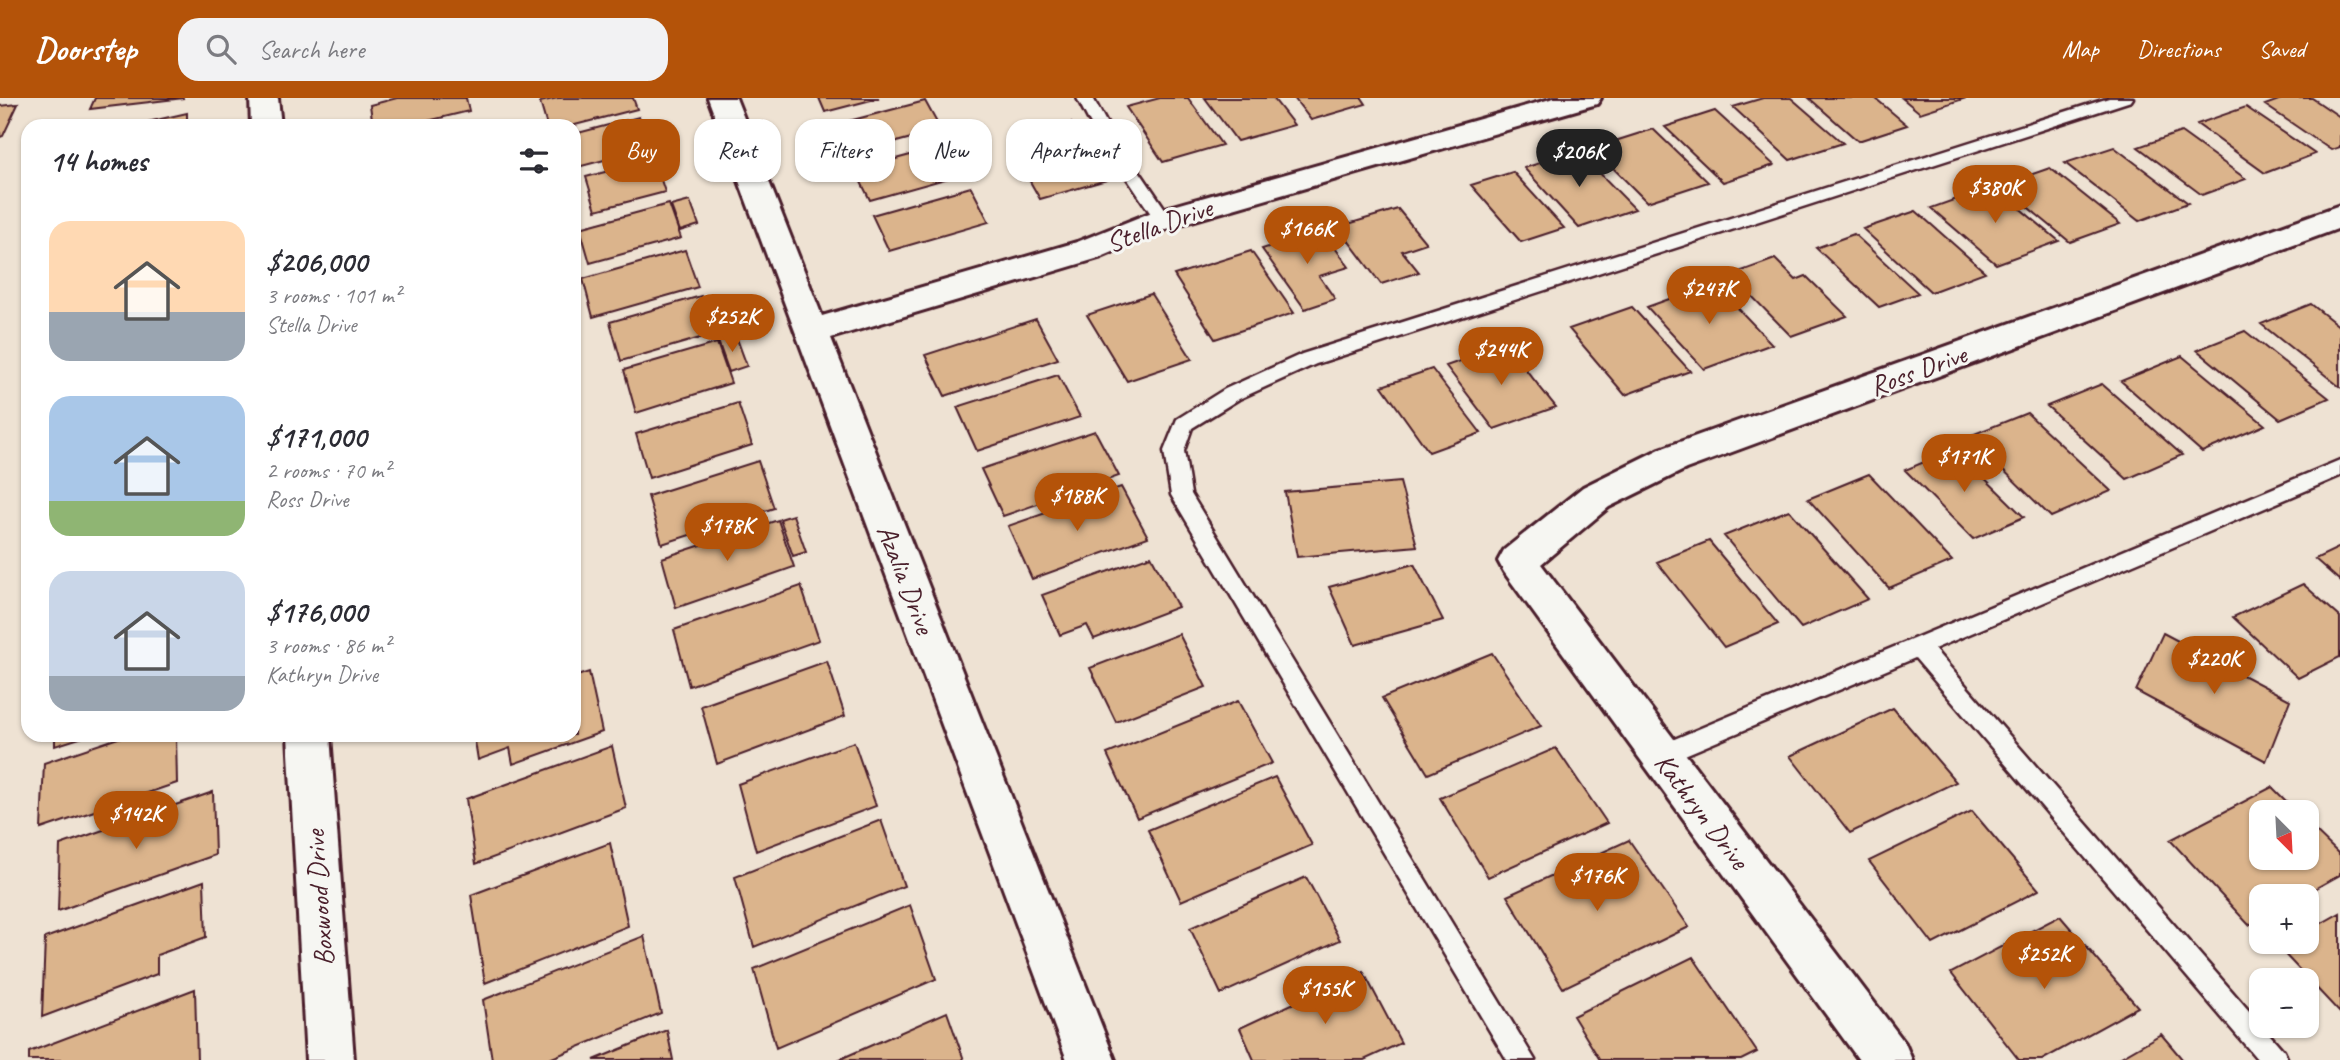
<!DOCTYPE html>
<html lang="en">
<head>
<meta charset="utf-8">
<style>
	:root { --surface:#fff; --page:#f2f2f3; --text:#2b2b33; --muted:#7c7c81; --accent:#b45309 }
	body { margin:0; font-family:Caveat,sans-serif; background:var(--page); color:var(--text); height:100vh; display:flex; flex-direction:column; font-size:26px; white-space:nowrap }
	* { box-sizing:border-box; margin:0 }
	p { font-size:23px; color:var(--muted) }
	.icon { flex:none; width:38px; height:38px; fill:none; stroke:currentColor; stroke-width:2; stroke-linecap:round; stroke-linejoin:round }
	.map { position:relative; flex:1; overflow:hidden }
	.panel { position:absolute; left:21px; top:21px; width:560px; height:623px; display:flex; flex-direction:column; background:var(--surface); border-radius:21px; box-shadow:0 2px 5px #0004 }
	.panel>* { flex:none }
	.guide { position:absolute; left:602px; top:21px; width:665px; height:63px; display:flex; gap:14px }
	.needle { width:46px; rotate:156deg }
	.tools { position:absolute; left:2249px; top:702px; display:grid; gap:14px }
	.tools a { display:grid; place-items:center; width:70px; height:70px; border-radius:14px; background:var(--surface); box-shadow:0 2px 5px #0004; font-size:35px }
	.price { position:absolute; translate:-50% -60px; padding:0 16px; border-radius:24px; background:var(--accent); color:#fff; font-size:23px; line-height:46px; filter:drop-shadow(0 2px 4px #0008) }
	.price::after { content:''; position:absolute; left:50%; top:42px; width:21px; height:16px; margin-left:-10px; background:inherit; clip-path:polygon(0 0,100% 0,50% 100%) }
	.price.selected { background:#222; color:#fff }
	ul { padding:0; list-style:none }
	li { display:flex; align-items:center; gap:21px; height:175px; padding:0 28px }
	li span { display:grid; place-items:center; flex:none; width:196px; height:140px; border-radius:21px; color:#555 }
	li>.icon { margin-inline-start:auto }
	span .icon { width:84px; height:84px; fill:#fffc; stroke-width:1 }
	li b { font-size:30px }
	h2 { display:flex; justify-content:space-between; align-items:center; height:84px; padding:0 28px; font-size:30px }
	.tag { padding:0 24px; border-radius:21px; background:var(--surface); box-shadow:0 2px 5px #0004; font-size:24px; line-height:63px }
	.tag.selected { background:var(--accent); color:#fff }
	header { display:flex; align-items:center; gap:42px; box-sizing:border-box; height:98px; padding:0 35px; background:var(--accent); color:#fff }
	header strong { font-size:33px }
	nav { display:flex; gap:38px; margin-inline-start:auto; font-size:24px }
	.search { width:490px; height:63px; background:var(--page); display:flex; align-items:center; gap:18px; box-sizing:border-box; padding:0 24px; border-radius:21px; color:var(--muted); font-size:26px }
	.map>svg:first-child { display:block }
</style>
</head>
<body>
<header>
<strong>Doorstep</strong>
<div class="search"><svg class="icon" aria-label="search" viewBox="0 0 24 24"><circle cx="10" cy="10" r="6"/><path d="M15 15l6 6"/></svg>Search here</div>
<nav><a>Map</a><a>Directions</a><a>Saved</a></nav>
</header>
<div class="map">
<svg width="2340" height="962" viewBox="0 0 2340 962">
	<rect width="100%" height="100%" fill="#eee2d3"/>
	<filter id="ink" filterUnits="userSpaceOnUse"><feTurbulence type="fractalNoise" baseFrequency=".0143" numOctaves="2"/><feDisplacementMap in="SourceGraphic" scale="14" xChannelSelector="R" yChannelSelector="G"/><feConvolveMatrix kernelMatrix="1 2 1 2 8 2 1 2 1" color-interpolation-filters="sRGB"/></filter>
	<g filter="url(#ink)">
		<path fill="#dbb48c" stroke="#4a1f2b" stroke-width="2" d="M95,0H184L90,11Z
			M397,0H466L469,13L407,28H373L370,7Z
			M558,0H633L637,11L571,28H547L540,4Z
			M819,0H879L825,14Z
			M1160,0H1188L1222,47L1163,64L1126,9Z
			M1205,0H1273L1294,27L1237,43Z
			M1294,0H1362L1366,6L1311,22Z
			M1763,0H1791L1843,45L1790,62L1733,9Z
			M1809,0H1875L1907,27L1858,43Z
			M1902,0H1966L1920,15Z
			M2284,0H2312L2340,19V49L2331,52L2265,7Z
			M925,3L941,32L844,58L830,28Z
			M18,6L3,38L0,39V8Z
			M2246,9L2315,56L2265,75L2197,26Z
			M1715,13L1774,67L1723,84L1665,29Z
			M187,15V28H130Z
			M639,19L650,50L574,70V36Z
			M1071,25L1107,82L1040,101L1007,43Z
			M1653,31L1708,84L1647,104L1593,50Z
			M2181,34L2246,81L2202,97L2138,49Z
			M940,49L956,78L870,102L855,72Z
			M2114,49L2188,105L2139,123L2065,65Z
			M1578,53L1635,111L1579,130L1524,70Z
			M654,61L665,94L596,112L586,79Z
			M2050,70L2120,126L2070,144L2001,87Z
			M1513,74L1564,130L1521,144L1471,87Z
			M1993,88L2059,143L1996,166L1931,110Z
			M971,89L989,124L889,153L872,117Z
			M690,103L699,127L680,133L671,108Z
			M669,106L681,140L590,165L580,130Z
			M1398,111L1426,145L1402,153L1419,174L1381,186L1338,129Z
			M1916,113L1985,174L1931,194L1863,131Z
			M1322,132L1349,169L1319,178L1335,201L1305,211L1262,151Z
			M1854,136L1918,195L1879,209L1816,150Z
			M685,152L698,189L593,219L583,181Z
			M1251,153L1294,215L1215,241L1174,177Z
			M1775,161L1796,182L1806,178L1847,218L1791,238L1731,177Z
			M1714,185L1772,246L1704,271L1647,209Z
			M1151,196L1192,261L1127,283L1087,217Z
			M701,198L714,236L621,263L610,224Z
			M2311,206L2340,229V289L2261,226Z
			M1632,209L1690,273L1625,297L1569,231Z
			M1036,221L1058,261L945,298L925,257Z
			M2245,233L2329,300L2280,321L2197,252Z
			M736,238L747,268L729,274L718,243Z
			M717,245L731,285L636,315L624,272Z
			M1506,247L1556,309L1494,331L1446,268Z
			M2182,258L2265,327L2202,354L2121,283Z
			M1432,271L1481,335L1429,354L1382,288Z
			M1058,277L1080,319L977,353L957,309Z
			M2102,286L2182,357L2127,381L2047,308Z
			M738,305L752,347L649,380L636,336Z
			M2027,315L2111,393L2051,419L1969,338Z
			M1095,333L1119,378L1003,418L981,371Z
			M1955,351L2024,419L1973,441L1905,372Z
			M758,363L774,410L662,446L648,398Z
			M1869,376L1952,463L1889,490L1808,401Z
			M1400,384L1417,448L1297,459L1285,394Z
			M1121,389L1148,439L1032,481L1008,428Z
			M1789,412L1868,501L1801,530L1724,438Z
			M793,417L806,454L793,458L780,421Z
			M778,422L794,469L676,510L662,460Z
			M1709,443L1778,526L1724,549L1657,464Z
			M2340,449V483L2315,461Z
			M1151,458L1178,509L1094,541L1087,527L1060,537L1042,497Z
			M1414,466L1443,522L1355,547L1329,489Z
			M2303,486L2340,519V559L2298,580L2233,519Z
			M801,488L819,542L689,588L674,532Z
			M2163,535L2290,602L2266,663L2136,593Z
			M1179,536L1206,589L1116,624L1090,570Z
			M1492,555L1541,628L1428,676L1382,600Z
			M827,563L845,618L717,666L701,608Z
			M589,574L602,634L513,666L510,650L478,662L474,637H574V579Z
			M1238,603L1272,665L1137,720L1107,656Z
			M1893,610L1956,684L1850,735L1790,658Z
			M55,637H89L55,648Z
			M127,637H176L177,685L41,731L44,665Z
			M854,644L876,708L756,753L738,686Z
			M612,648L626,710L476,766L466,701Z
			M1556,650L1607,725L1488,779L1440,700Z
			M1275,679L1312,747L1181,803L1148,732Z
			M2272,689L2297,714H2261V760H2306V724L2340,757V777L2302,798H2261V821L2249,827L2170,742Z
			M213,694L215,757L58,813L60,747Z
			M1972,713L2039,792L1933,846L1869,763Z
			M881,722L904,788L754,849L735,779Z
			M1629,742L1689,829L1563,890L1507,798Z
			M610,745L628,828L485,885L471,797Z
			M1306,779L1340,842L1221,896L1190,830Z
			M204,783L206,839L157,857V876L42,919L45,840Z
			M910,807L936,881L776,950L754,871Z
			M2340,815V915L2279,850L2290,844H2306V834Z
			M2060,818L2138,909L2042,962H2019L1951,875Z
			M644,838L661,915L547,962H492L483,902Z
			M1693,859L1757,954L1741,962H1600L1573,918Z
			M1363,873L1401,945L1364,962H1254L1240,930Z
			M195,891L197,962H29V954Z
			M947,914L964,962H838Z
			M667,932L673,962H594Z
			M2161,936L2183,962H2116Z"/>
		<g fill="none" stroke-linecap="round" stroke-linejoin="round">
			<g stroke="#4a1f2b" stroke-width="5">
				<path id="lane" d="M1077,0H1093L1106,24L1172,121L1169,125H1157L1090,25Z
					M2109,0H2133L2131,3L1316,266L1239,301L1192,330L1184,353L1191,396L1535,962H1507L1171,397L1164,353L1177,321L1225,291L1302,256Z
					M2340,362V378L1934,551L2284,953L2288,962H2258L1915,560L1661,667L1653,664L1650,657L1653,650Z"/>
			</g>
			<g stroke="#4a1f2b" stroke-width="6">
				<path id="street" d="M250,0H278L281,28H251Z
					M708,0H736L822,218L1077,144L1152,114L1554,0H1601L1597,6L1174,128L1099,160L831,240L1115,962H1067Z
					M2340,107V130L1686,371L1609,409L1541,466L1905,945L1912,962H1859L1504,474L1498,463L1504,452L1583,389L1660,351Z
					M288,637H330L354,962H306Z"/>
			</g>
			<use href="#lane" fill="#f6f6f2" fill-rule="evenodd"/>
			<use href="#street" fill="#f6f6f2" fill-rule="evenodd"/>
		</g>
	</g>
	<g text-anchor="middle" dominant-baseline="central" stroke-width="6" stroke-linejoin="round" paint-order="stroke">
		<g font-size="28" fill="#4a1f2b" stroke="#f6f6f2">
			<text transform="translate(1159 127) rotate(-20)">Stella Drive</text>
			<text transform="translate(1918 272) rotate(-20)">Ross Drive</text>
			<text transform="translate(906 481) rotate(69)">Azalia Drive</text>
			<text transform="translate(1702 713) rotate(53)">Kathryn Drive</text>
			<text transform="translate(319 800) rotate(-94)">Boxwood Drive</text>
		</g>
	</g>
</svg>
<div class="tools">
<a><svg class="needle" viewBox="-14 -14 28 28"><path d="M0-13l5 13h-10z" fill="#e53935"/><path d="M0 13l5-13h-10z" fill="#7c7c81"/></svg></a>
<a>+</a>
<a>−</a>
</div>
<b class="price selected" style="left:1579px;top:91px">$206K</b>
<b class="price" style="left:1995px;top:127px">$380K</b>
<b class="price" style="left:1307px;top:168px">$166K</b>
<b class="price" style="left:1709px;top:228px">$247K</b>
<b class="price" style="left:732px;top:256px">$252K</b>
<b class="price" style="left:1501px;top:289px">$244K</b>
<b class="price" style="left:1964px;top:396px">$171K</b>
<b class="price" style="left:1077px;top:435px">$188K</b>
<b class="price" style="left:727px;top:465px">$178K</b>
<b class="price" style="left:2214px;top:598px">$220K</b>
<b class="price" style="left:136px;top:753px">$142K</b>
<b class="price" style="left:1597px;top:815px">$176K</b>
<b class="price" style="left:2044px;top:893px">$252K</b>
<b class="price" style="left:1325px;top:928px">$155K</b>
<div class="guide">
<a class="tag selected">Buy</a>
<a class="tag">Rent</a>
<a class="tag">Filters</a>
<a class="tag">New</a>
<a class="tag">Apartment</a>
</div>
<section class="panel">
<h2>14 homes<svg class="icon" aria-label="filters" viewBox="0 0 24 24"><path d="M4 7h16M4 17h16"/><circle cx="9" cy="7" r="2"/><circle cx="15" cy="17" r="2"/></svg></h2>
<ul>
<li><span style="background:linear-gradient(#ffd9b3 65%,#9aa5b1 0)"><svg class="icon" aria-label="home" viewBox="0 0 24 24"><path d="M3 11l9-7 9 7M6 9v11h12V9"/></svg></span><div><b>$206,000</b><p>3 rooms · 101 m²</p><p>Stella Drive</p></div></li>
<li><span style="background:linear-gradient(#a9c7e8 75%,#8fb573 0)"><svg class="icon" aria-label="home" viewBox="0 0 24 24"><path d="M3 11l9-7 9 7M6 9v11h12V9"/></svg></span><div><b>$171,000</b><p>2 rooms · 70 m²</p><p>Ross Drive</p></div></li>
<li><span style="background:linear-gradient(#c9d6e8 75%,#9aa5b1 0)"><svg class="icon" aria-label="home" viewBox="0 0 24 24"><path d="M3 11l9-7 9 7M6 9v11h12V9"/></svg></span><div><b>$176,000</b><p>3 rooms · 86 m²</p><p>Kathryn Drive</p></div></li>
</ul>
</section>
</div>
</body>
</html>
